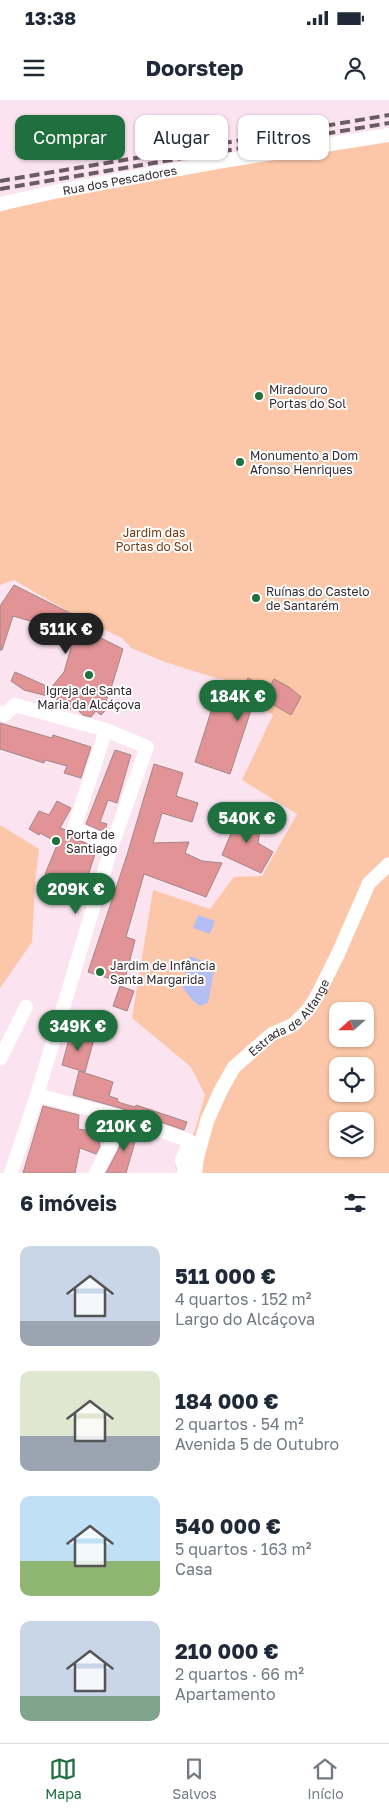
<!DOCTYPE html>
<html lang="pt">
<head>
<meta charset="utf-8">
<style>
	:root { --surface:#fff; --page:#f6f6f7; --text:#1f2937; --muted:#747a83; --line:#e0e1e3; --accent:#1f6f3f }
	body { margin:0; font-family:"Golos Text",sans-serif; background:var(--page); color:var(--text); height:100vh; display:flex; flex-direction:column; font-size:19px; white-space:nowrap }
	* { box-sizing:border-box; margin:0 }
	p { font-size:16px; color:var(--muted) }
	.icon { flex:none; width:28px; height:28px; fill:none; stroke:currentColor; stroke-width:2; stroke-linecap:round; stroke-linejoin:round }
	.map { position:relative; height:1073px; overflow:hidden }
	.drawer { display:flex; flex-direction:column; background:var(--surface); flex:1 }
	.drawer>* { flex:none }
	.hud { position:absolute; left:15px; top:15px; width:360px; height:45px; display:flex; gap:10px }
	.needle { width:32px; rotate:249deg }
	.tools { position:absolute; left:329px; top:902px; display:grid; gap:10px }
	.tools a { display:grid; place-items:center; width:45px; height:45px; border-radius:10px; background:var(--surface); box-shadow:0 1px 4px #0004; font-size:25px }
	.price { position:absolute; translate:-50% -42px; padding:0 11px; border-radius:18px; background:var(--accent); color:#fff; font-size:16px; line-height:32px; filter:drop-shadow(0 1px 2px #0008) }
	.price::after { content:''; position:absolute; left:50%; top:30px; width:15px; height:11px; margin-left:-8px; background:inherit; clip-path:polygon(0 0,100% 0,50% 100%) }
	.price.current { background:#222; color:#fff }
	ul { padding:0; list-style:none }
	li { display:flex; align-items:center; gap:15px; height:125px; padding:0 20px }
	li span { display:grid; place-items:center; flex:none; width:140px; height:100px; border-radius:10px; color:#555 }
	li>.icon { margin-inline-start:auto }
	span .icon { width:60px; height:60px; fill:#fffc; stroke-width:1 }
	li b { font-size:21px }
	h2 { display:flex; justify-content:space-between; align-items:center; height:60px; padding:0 20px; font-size:21px }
	.tag { padding:0 18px; border-radius:10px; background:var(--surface); box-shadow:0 1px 4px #0004; font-size:18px; line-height:45px }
	.tag.current { background:var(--accent); color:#fff }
	.status { display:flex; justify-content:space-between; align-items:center; height:35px; padding:0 25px; background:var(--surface); direction:ltr }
	.status svg { height:14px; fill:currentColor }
	header { display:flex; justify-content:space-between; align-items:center; height:65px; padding:0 20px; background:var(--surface); font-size:22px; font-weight:700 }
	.dock { display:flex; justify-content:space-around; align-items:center; height:70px; border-top:1px solid var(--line); background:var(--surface); font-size:14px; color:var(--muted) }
	.dock a { display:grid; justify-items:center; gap:2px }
	.dock .current { color:var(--accent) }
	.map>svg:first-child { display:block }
</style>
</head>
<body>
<div class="status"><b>13:38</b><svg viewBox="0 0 49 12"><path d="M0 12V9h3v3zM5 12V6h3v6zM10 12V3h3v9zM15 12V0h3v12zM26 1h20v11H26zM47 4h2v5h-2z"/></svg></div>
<header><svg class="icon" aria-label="menu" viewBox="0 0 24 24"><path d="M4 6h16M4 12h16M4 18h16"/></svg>Doorstep<svg class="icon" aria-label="person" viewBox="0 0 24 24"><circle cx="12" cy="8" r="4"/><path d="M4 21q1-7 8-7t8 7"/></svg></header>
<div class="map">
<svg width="389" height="1073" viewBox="0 0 389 1073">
	<rect width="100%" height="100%" fill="#fbe3f0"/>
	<path fill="#fcc7a8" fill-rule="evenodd" d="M389,40V1073H180L175,1068L195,1030L205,995L191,967L132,918L153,790L210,809L234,777L262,776L297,714L242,680L273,615L225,589L226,580L216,578L165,562L131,548L122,538L78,517L14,480L0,485V112L52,94ZM338,911H365V939H338ZM338,966H365V994H338ZM338,1021H365V1049H338Z
		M0,725L39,749L35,783L32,842L0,888Z"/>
	<path fill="#b5bef3" d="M198,815L215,821L210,834L193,828Z
		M190,856L215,866L208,903L200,906L193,901L182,887Z"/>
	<path fill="#e19395" stroke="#a18787" d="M14,485L78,517L77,526L123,549L109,595L106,600L111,604L101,615L96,611L91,617L83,615L73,606L70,610L55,598L24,590L11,581L15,572L51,588L64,572L75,534L13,516L2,550H0V506Z
		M248,578L268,589L274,579L289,587L301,597L291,615L260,597L255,605L253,604L230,674L195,662L215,599L233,605Z
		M0,623L52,638L53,635L91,647L81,678L64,673L67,666L45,660L44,663L0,649Z
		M115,650L131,655L117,703L108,700L100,722L107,724L104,732L86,724Z
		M154,664L183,673L176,696L198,703L192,722L162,713L153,743L189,742L185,753L202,761L222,763L206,797L144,774L126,837L135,840L124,883L88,872L127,755Z
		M57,701L71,708L60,728L66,730L70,736L97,748L84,788L45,774L58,743L40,733L39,735L29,729L39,711L49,715Z
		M240,712L262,718L258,743L273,752L261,773L222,755Z
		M120,886L134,891L127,911L113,906Z
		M71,932L94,939L85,972L62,965Z
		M79,971L113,982L109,996L118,999L117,1001L121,1003L135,1007L136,1005L187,1022L184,1030L120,1008L73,995Z
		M43,1006L79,1015L78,1029L98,1032L100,1046L96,1054L80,1048L75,1073H23Z
		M124,1027L149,1036L148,1038L137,1035L126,1073H106L119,1048Z"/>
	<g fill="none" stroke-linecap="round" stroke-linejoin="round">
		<g stroke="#fff" stroke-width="14">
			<path id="s1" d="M0,104L59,91L217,62L389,35"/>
			<path d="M0,613L4,615L15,605L106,630L147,647L112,745L37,995L11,1073"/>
			<path d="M106,630L74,728L112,745"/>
			<path d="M0,959L26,907"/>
			<path d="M37,995L118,1016L190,1041L182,1060L185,1073"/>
			<path d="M96,1073L111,1044L118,1016"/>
			<path id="s2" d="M195,1073L197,1058L207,1021L221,990L234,967L272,934L293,925L308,910L317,896L338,854L369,783L389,764"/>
		</g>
		<path stroke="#695c63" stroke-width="4" stroke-dasharray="10 5" stroke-linecap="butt" d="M0,81L389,15
			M0,89L389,23"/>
	</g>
	<g fill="#1f6f3f" stroke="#fff" stroke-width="2">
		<circle cx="259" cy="296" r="5"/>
		<circle cx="240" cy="362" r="5"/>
		<circle cx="256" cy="498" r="5"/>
		<circle cx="89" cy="575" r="5"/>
		<circle cx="56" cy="741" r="5"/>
		<circle cx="100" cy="872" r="5"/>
	</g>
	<g text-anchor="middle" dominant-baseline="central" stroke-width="4" stroke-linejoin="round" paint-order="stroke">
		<g font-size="12" fill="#332a2f" stroke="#fff">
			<text stroke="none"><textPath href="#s1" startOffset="122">Rua dos Pescadores</textPath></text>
			<text stroke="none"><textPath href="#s2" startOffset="189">Estrada de Alfange</textPath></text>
		</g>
		<g font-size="12" fill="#332a2f" stroke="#fff" text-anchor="start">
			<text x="269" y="289">Miradouro<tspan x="269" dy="14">Portas do Sol</tspan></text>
			<text x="250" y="355">Monumento a Dom<tspan x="250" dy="14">Afonso Henriques</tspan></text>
			<text x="266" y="491">Ruínas do Castelo<tspan x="266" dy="14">de Santarém</tspan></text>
			<text x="89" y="590" text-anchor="middle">Igreja de Santa<tspan x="89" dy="14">Maria da Alcáçova</tspan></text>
			<text x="66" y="734">Porta de<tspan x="66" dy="14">Santiago</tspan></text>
			<text x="110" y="865">Jardim de Infância<tspan x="110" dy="14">Santa Margarida</tspan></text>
		</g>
		<g font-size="12" fill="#74380b" stroke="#fff">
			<text x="154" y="432">Jardim das<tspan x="154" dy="14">Portas do Sol</tspan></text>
		</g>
	</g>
</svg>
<div class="tools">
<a><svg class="needle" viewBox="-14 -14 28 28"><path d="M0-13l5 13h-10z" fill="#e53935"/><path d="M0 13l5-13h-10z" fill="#747a83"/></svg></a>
<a><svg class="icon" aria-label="locate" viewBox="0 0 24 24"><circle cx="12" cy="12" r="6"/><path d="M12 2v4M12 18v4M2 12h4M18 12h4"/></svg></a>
<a><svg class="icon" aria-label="layers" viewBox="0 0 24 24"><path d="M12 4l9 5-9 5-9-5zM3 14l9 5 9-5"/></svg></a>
</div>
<b class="price current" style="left:66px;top:555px">511K €</b>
<b class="price" style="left:238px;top:622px">184K €</b>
<b class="price" style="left:247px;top:744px">540K €</b>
<b class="price" style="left:76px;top:815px">209K €</b>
<b class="price" style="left:78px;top:952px">349K €</b>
<b class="price" style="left:124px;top:1052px">210K €</b>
<div class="hud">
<a class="tag current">Comprar</a>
<a class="tag">Alugar</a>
<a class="tag">Filtros</a>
</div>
</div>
<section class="drawer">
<h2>6 imóveis<svg class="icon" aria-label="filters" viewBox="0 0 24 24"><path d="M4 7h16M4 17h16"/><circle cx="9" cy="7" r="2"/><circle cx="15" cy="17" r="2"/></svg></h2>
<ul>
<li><span style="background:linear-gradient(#c9d6e8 75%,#9aa5b1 0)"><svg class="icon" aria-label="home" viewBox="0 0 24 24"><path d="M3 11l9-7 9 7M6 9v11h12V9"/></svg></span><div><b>511 000 €</b><p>4 quartos · 152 m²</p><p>Largo do Alcáçova</p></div></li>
<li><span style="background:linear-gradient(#dfe7d0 65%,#9aa5b1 0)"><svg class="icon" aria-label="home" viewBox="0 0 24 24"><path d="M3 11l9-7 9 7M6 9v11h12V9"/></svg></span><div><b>184 000 €</b><p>2 quartos · 54 m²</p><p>Avenida 5 de Outubro</p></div></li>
<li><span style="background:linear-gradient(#bfe0f5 65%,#8fb573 0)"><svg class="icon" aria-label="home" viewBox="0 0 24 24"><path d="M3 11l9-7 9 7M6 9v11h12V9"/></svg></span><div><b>540 000 €</b><p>5 quartos · 163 m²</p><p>Casa</p></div></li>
<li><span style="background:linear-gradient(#c9d6e8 75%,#7fa58c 0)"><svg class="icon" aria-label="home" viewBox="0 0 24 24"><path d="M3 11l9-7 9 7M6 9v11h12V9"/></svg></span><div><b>210 000 €</b><p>2 quartos · 66 m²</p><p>Apartamento</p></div></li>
</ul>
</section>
<nav class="dock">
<a class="current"><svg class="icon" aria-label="map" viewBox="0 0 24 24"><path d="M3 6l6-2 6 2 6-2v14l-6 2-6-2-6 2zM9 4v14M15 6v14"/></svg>Mapa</a>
<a><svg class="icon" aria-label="saved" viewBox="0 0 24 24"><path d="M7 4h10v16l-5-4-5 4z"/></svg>Salvos</a>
<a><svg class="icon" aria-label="home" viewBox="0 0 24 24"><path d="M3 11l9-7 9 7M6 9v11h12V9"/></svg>Início</a>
</nav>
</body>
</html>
